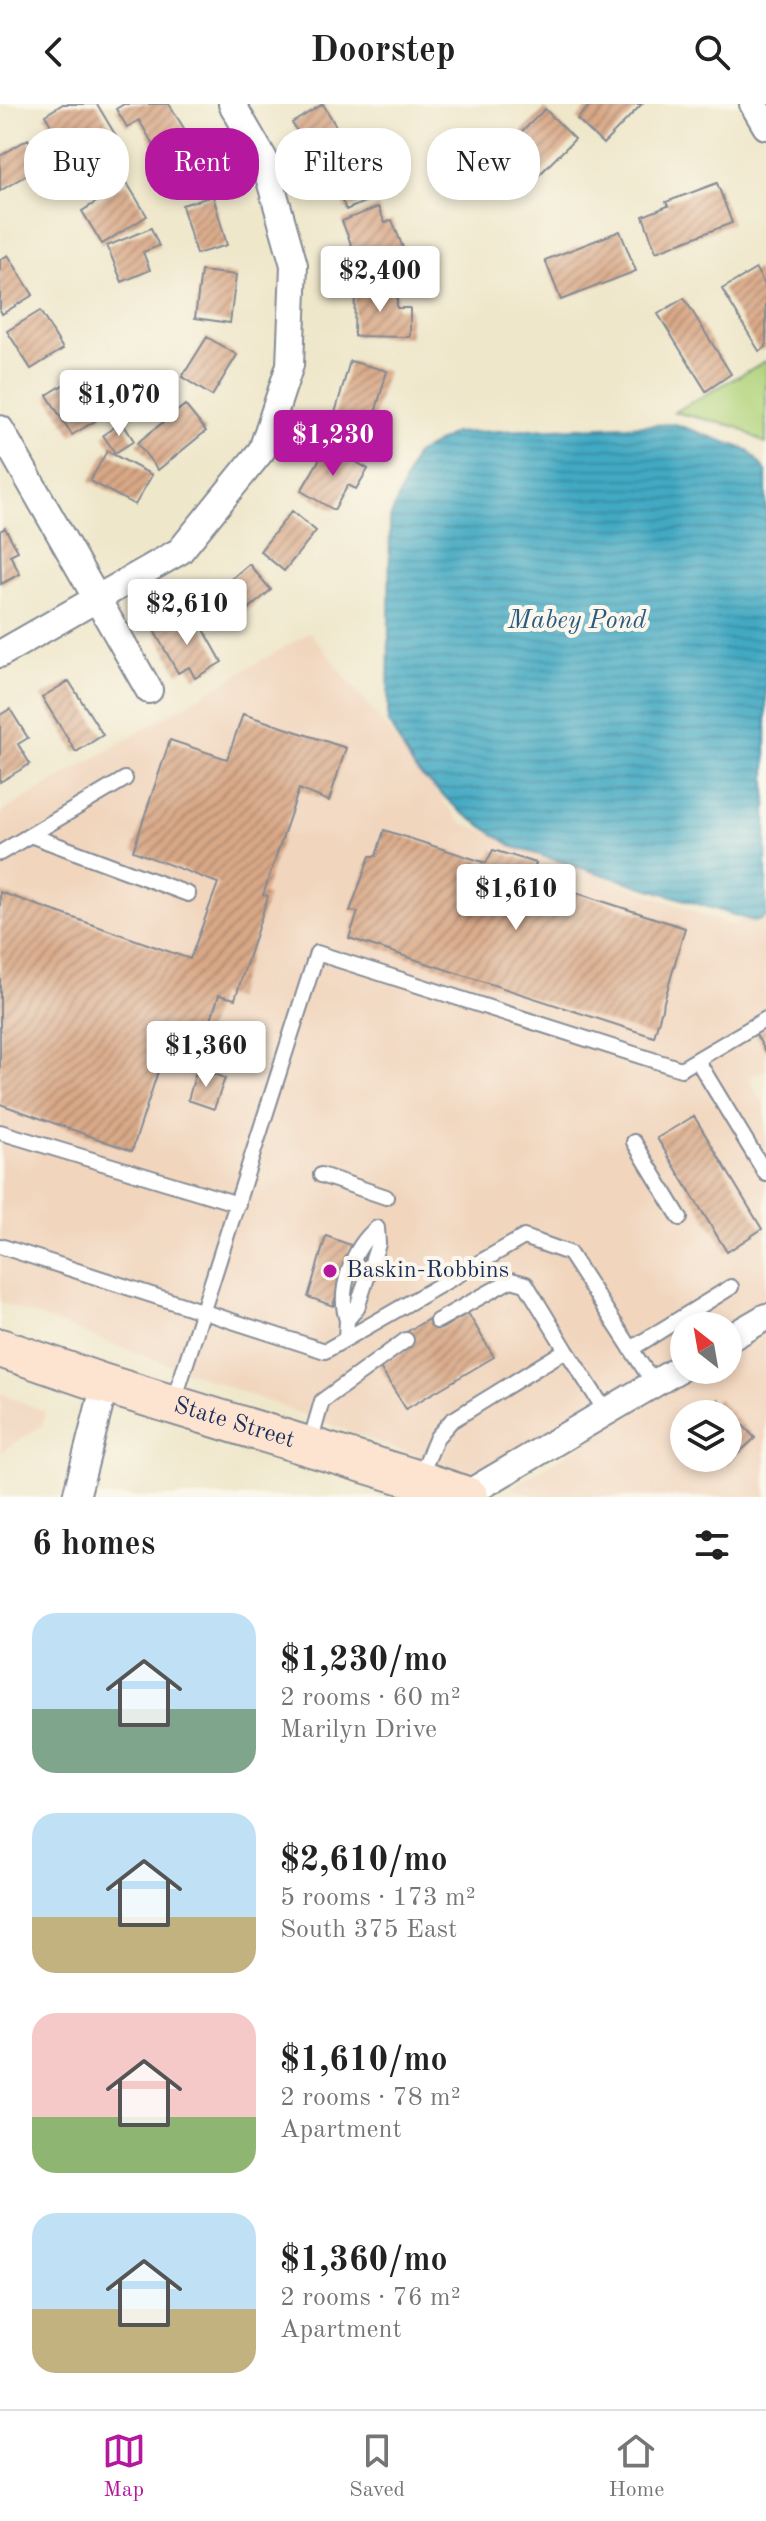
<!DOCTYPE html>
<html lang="en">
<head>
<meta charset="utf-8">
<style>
	:root { --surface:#fff; --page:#f6f6f6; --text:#222; --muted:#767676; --line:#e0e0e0; --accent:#b5179e }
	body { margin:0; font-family:"Old Standard TT",serif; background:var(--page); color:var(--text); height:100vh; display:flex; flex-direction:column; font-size:30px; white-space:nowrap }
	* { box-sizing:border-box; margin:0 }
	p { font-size:26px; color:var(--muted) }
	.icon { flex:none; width:44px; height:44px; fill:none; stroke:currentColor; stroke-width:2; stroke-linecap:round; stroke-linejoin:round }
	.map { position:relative; height:1393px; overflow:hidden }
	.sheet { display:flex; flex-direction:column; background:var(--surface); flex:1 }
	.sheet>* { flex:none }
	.banner { position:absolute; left:24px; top:24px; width:718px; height:72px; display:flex; gap:16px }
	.needle { width:52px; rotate:329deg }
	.tools { position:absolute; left:670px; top:1208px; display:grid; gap:16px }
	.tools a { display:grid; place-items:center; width:72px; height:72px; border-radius:50%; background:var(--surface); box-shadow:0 4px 12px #0003; font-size:40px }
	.price { position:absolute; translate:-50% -68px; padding:0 18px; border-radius:8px; background:#fff; color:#222; font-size:26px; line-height:52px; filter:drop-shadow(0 2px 4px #0008) }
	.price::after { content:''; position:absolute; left:50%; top:48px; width:24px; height:18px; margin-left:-12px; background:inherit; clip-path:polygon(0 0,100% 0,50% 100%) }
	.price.active { background:var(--accent); color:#fff }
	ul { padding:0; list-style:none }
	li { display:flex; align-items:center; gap:24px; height:200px; padding:0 32px }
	li span { display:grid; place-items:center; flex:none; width:224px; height:160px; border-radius:24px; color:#555 }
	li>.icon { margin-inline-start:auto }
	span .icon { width:96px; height:96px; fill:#fffc; stroke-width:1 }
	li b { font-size:34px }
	h2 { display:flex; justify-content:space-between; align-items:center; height:96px; padding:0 32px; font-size:34px }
	.pill { padding:0 28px; border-radius:32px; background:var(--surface); box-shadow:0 4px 12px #0003; font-size:28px; line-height:72px }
	.pill.active { background:var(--accent); color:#fff }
	header { display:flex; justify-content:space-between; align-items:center; height:104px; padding:0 32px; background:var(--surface); font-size:36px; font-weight:700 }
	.dock { display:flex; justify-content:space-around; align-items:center; height:112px; border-top:2px solid var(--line); background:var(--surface); font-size:22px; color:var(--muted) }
	.dock a { display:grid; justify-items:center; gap:4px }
	.dock .active { color:var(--accent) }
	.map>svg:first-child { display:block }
</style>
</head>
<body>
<header><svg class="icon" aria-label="back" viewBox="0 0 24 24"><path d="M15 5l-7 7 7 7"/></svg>Doorstep<svg class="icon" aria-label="search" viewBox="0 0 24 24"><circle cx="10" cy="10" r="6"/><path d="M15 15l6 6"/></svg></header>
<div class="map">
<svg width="766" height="1393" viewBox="0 0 766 1393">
	<defs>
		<pattern id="water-rules" width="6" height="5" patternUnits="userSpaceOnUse" patternTransform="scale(2)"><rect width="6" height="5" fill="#42a9c2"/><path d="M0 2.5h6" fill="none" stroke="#368aa1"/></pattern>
		<pattern id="building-hatch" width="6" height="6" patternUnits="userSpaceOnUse" patternTransform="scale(2)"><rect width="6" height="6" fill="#d9a886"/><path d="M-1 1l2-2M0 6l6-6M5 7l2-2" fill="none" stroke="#af8971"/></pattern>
	</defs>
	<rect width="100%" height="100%" fill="#fbf7ec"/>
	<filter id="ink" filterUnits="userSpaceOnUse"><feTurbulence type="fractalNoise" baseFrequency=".0125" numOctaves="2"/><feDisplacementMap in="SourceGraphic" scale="16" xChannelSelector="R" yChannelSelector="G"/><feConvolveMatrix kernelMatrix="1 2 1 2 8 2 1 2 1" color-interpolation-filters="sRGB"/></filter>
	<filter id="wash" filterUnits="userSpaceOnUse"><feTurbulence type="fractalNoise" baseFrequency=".006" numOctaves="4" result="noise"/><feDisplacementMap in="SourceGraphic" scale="32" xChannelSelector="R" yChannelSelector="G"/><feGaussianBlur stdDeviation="1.8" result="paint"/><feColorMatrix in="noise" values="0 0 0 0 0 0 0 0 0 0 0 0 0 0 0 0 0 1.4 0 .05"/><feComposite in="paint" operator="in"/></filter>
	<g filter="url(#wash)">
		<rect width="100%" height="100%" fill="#efe7ca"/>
		<path fill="#f1d5bd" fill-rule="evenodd" d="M310,528L460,718L731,822L766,802V965L749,975L766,1004V1201L728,1222H684V1250L477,1375L0,1198V709Z
			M766,1229V1393H540L511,1384L705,1266H728V1252ZM684,1310H728V1354H684Z
			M0,1289L44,1307L43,1321L0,1348Z"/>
		<path fill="#b2d47d" stroke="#66826e" stroke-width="2" d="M766,257V340L738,323L674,308Z"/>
		<path fill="url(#water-rules)" stroke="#2e6c90" stroke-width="2" d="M675,320L748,346L766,367V813L756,818L514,743L461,708L415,666L388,618L390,415L415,351L454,329Z"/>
		<g id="blocks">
			<path fill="url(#building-hatch)" d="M63,0H97L116,32L72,57L45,11Z
				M124,0H169L188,31L158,49L139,16L127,23L116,5Z
				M323,0L337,24L306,42L292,19Z
				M591,0H642L603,40L577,15Z
				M545,5L575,35L517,93L491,67L508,50L504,45Z
				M355,34L366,60L377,56L390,87L346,106L322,48Z
				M28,35L44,60L0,87V52Z
				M127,79L147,112L102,140L82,107Z
				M717,79L732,119L656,148L643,112L668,102L666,98Z
				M213,92L227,141L196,150L182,101Z
				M378,103L385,119L392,116L407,154L363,171L342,117Z
				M151,124L159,142L143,148L150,166L122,178L107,142Z
				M620,127L636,167L561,196L545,156Z
				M8,151L33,191L2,210L0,206V156Z
				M756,165L766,183V243L759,247L722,185Z
				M201,167L236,171L230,219L195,214Z
				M355,184H397V204H410V233L354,232Z
				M684,194L731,270L706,287L658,210Z
				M40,207L63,245L31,265L7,227Z
				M207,233L237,251L212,292L182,273Z
				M350,257L387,267L368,334L331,323Z
				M77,272L103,312L72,331L47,291Z
				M185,301L206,327L158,366L137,339Z
				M122,318L134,337L115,349L103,331Z
				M328,341L368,365L356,385L348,381L334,406L301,387Z
				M107,347L152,371L135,401L90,377Z
				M292,407L316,427L284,467L260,447Z
				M5,424L18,447L10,451L20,470L1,480L0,427Z
				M249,460L271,486L225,525L203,499Z
				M181,510L191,529L202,522L222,558L195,574L189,563L178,569L153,525Z
				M69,577L103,631L76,648L42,593Z
				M10,605L28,634L18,640L30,660L0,678V611Z
				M243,610L346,644L329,697L299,685L263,791L268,792L235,895L219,891L197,957L165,946L132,1047L0,1000V788L190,855L218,779L133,747L170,636L227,655Z
				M384,726L486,759L493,746L536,759L531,774L685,824L654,933L349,834L358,808L350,807L370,752H376Z
				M766,922V948L755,929Z
				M197,964L225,974L214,1005L188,996Z
				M694,1012L762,1125L727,1148L657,1034Z
				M326,1132L351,1141L333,1202L308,1193Z
				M468,1209L494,1253L406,1305L379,1262L411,1243L403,1230L434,1212L441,1225Z
				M718,1295L755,1334L726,1361L720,1354H728V1310H702Z"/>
		</g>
	</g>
	<g filter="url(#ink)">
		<use href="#blocks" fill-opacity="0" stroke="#858b94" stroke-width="2"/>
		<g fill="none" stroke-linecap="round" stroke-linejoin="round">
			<g stroke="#858b94" stroke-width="18">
				<path id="service" d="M30,731L188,790
					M0,749L125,675
					M697,956L766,1070
					M0,1028L238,1100
					M634,1038L680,1114
					M321,1071L386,1093
					M0,1142L325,1247L524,1133L569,1149L654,1280
					M347,1216C337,1186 353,1143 377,1124
					M437,1217L511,1176L526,1180L566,1246
					M346,1235L347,1216L357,1204L378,1140L377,1124
					M631,1245L731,1183
					M173,1300L317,849L681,965L766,915
					M309,1342L322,1297L406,1236
					M419,1375L437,1333L451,1317L566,1246L606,1308"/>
			</g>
			<g stroke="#858b94" stroke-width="30">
				<path id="minor" d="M753,0L766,22
					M0,325L149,586
					M0,550L180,447L262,346L290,261L294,161L264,55L232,0
					M728,1235L766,1213
					M464,1392L684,1262
					M76,1393L105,1280"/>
			</g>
			<g stroke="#858b94" stroke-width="42">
				<g id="secondary">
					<path id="s1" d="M0,1244L105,1280L419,1376L469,1393"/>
				</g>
			</g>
			<use href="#service" stroke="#fff" stroke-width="14"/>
			<use href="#minor" stroke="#fff" stroke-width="26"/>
			<use href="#secondary" stroke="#fde4d1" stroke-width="38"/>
		</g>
	</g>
	<circle fill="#b5179e" stroke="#fbf7ec" stroke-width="3" cx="330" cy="1167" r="8"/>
	<g text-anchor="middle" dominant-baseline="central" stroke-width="8" stroke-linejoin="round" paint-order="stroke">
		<g font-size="24" fill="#1b2f5e" stroke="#fbf7ec" text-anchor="start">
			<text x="346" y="1167">Baskin-Robbins</text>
		</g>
		<g font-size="24" fill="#1b2f5e" stroke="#fbf7ec">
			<text stroke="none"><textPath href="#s1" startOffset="246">State Street</textPath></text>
		</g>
		<g font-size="26" font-style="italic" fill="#295a81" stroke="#fbf7ec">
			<text x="577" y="517">Mabey Pond</text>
		</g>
	</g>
</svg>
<div class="tools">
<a><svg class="needle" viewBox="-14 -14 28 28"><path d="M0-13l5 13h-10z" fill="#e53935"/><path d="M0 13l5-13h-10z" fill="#767676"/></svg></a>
<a><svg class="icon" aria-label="layers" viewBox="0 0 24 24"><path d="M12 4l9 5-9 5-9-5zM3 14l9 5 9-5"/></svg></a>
</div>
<b class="price" style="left:380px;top:210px">$2,400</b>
<b class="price" style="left:119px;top:334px">$1,070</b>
<b class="price active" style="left:333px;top:374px">$1,230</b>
<b class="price" style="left:187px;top:543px">$2,610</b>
<b class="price" style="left:516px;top:828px">$1,610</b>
<b class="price" style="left:206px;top:985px">$1,360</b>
<div class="banner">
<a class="pill">Buy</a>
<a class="pill active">Rent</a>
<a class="pill">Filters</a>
<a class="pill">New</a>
</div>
</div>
<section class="sheet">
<h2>6 homes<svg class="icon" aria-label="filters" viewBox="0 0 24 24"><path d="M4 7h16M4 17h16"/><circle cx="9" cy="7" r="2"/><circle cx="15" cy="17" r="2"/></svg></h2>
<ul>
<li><span style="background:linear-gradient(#bfe0f5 60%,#7fa58c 0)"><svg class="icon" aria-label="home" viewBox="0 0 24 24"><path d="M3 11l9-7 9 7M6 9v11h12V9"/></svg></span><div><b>$1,230/mo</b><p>2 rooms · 60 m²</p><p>Marilyn Drive</p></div></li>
<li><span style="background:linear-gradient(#bfe0f5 65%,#c2b280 0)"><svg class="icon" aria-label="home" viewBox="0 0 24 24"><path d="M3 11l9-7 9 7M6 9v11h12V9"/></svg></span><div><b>$2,610/mo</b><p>5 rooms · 173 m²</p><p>South 375 East</p></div></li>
<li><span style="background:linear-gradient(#f6c9c9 65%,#8fb573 0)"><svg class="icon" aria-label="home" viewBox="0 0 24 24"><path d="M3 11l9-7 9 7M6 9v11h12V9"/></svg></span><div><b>$1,610/mo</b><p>2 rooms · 78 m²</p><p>Apartment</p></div></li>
<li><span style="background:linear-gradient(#bfe0f5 60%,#c2b280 0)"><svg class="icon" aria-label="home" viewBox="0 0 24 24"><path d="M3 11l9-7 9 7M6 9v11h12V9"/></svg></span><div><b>$1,360/mo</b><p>2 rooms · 76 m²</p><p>Apartment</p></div></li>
</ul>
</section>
<nav class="dock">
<a class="active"><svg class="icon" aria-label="map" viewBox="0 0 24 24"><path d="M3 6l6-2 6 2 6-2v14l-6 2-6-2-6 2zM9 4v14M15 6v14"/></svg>Map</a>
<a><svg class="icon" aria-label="saved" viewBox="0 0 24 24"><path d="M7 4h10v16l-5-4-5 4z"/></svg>Saved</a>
<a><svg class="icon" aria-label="home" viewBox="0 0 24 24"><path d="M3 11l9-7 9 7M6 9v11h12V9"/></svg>Home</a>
</nav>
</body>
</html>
